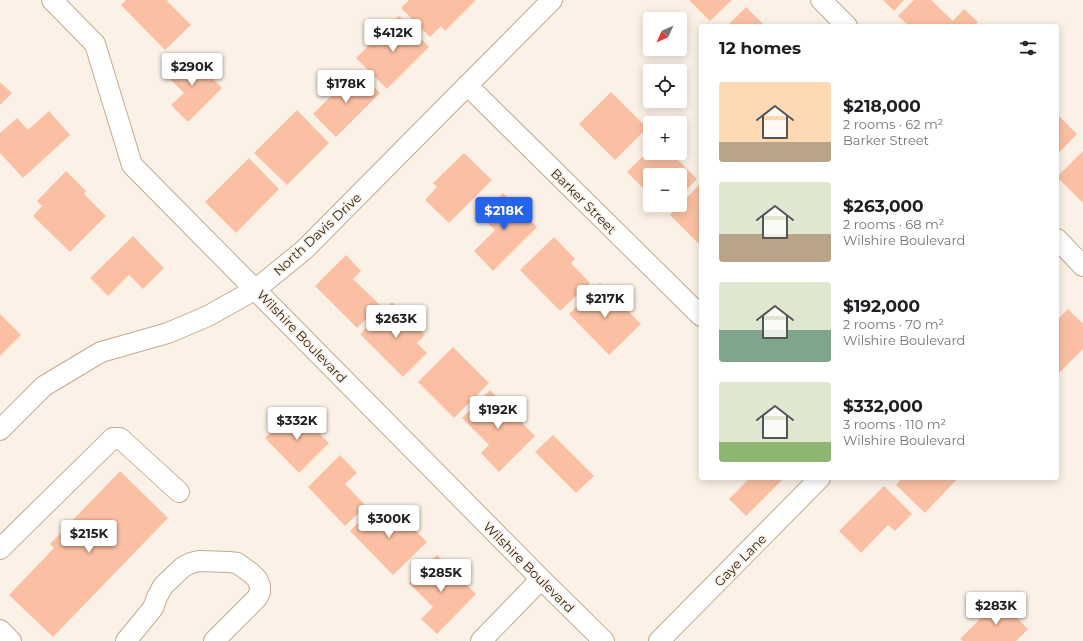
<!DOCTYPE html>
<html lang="en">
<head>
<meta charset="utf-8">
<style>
	:root { --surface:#fff; --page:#f2f2f2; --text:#202124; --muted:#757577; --accent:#2563eb }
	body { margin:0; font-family:Montserrat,sans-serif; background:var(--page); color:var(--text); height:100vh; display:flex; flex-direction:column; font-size:15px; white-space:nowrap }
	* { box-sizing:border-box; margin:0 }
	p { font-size:13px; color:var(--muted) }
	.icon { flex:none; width:22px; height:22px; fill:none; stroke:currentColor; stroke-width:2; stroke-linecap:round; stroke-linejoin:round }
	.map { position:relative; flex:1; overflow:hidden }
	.panel { position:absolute; left:699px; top:24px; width:360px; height:456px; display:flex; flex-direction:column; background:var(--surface); border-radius:4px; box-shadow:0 2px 10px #0003 }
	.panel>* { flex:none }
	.needle { width:26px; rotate:225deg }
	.fabs { position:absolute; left:643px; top:12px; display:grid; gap:8px }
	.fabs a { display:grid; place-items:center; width:44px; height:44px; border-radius:4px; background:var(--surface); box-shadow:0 2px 10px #0003; font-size:20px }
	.price { position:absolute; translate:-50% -34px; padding:0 9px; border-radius:4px; background:#fff; color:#222; font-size:13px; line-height:26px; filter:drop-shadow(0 1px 2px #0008) }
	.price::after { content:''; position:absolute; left:50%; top:24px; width:12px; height:9px; margin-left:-6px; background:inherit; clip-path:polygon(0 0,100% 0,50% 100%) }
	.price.current { background:var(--accent); color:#fff }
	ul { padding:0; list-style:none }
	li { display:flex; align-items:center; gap:12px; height:100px; padding:0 20px }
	li span { display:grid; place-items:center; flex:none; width:112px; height:80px; border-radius:4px; color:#555 }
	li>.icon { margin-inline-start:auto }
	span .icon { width:48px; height:48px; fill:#fffc; stroke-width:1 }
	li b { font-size:17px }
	h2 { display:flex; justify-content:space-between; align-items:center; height:48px; padding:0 20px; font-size:17px }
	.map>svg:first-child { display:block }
</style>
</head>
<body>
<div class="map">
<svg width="1083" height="641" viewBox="0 0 1083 641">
	<rect width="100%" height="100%" fill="#fcf1e6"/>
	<path fill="#fbc0a3" d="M126,0H168L167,1L191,25L165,50L121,5Z
		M409,0H476L445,31L441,26L430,37L401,8Z
		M689,0H732L710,21Z
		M883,0H904L894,11Z
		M914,0H931L953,21L964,9L978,22L974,26H909L898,16Z
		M746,7L765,26H727Z
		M399,16L429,47L387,89L356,58Z
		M187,53L222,88L188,122L171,105L184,93L165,74Z
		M357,70L380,93L336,137L313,114Z
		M0,82L12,93L0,105Z
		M611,92L647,128L615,160L579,124Z
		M297,110L329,143L287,185L254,153Z
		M49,111L70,135L23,178L0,153V133L17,118L28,130Z
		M1057,114L1077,134L1057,155Z
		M650,149V153H671L697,179L680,196V175H650V195L627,172Z
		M1083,151V203L1057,177Z
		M464,153L492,180L449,223L425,200L437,187L433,183Z
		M249,158L279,189L236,233L205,202Z
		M66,171L86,191L84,194L106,216L70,252L33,216L42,206L37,201Z
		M701,183V246L670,215Z
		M503,193L537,227L493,271L474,251L495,230L480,216Z
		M660,205H671L665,210Z
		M133,236L164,268L143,289L129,275L108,296L90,278Z
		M554,237L575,259L571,263L590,283L560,311L520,270Z
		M346,255L361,271L353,279L380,305L357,328L315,286Z
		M600,283L641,324L609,355L569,314Z
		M392,302L425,335L417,343L427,353L403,377L360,334Z
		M1068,309L1083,324V349L1058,374L1057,373V320Z
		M0,314L21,335L0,356Z
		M453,347L489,383L454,418L418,382Z
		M490,390L535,436L499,472L481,453L489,445L462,418Z
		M294,409L329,443L299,473L265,438Z
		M553,435L594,476L576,493L535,452Z
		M340,455L357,473L345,484L366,506L345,526L308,487Z
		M120,471L168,518L53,637L9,595L54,548L50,544Z
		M750,478H784L746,516L729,499Z
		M902,478H958L925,513L896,485Z
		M884,486L912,514L895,531L888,525L861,553L839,531Z
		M372,509L384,521L395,510L427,542L393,575L350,531Z
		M437,555L476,594L437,634L421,619L433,607L409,583Z
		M999,600L1028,629L1016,641H963L960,639Z"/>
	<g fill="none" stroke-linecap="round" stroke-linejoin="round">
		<g stroke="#c4aa90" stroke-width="22">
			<path id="minor" d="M52,0L95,44L132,165L541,579L604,641
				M821,0L847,26
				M467,85L701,316
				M1057,239L1083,266
				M0,430L44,386L101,352L168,333L208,316L256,289L304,250L552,0
				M0,549L113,438H120L179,492
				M0,630L11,641
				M126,641L153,608L157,597L163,586L183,567L191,563L199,561L229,562L237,563L251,573L257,579L260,586V592L257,598L214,641
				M481,641L541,579
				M659,641L820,478"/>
		</g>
		<use href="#minor" stroke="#fff" stroke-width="20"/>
	</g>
	<g text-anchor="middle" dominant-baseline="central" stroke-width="3" stroke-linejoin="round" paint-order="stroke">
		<g font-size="13" fill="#2f251b" stroke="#fcf1e6">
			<text transform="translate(584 201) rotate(45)">Barker Street</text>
			<text transform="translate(317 234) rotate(-43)">North Davis Drive</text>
			<text transform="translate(302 336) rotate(46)">Wilshire Boulevard</text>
			<text transform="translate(740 560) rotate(-45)">Gaye Lane</text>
			<text transform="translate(529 567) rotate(45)">Wilshire Boulevard</text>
		</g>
	</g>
</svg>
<div class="fabs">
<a><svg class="needle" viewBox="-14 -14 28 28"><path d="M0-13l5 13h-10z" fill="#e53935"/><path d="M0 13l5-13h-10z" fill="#757577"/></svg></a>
<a><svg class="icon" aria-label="locate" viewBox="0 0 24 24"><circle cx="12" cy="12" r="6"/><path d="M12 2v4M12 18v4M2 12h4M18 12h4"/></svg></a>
<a>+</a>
<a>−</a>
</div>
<b class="price" style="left:393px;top:53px">$412K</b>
<b class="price" style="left:192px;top:87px">$290K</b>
<b class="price" style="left:346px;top:104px">$178K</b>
<b class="price current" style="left:504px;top:231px">$218K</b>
<b class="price" style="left:605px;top:319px">$217K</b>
<b class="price" style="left:396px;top:339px">$263K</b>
<b class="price" style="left:498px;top:430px">$192K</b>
<b class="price" style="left:297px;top:441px">$332K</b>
<b class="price" style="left:389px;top:539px">$300K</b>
<b class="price" style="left:89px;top:554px">$215K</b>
<b class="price" style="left:441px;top:593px">$285K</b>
<b class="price" style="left:996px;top:626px">$283K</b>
<section class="panel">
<h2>12 homes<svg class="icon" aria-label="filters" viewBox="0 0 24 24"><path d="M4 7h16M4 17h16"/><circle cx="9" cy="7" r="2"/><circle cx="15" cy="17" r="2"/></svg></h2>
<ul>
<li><span style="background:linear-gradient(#ffd9b3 75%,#b9a48a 0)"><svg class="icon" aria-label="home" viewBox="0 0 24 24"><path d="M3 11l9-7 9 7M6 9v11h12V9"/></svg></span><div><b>$218,000</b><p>2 rooms · 62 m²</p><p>Barker Street</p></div></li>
<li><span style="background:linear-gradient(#dfe7d0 65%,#b9a48a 0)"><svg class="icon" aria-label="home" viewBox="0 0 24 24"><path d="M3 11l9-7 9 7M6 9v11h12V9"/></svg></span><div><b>$263,000</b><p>2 rooms · 68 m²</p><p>Wilshire Boulevard</p></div></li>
<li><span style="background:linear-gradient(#dfe7d0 60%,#7fa58c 0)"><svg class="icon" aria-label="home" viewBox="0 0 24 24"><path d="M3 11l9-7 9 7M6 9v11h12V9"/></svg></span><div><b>$192,000</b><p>2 rooms · 70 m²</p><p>Wilshire Boulevard</p></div></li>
<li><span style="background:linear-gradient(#dfe7d0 75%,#8fb573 0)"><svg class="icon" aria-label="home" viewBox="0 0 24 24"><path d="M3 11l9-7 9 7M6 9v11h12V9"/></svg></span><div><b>$332,000</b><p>3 rooms · 110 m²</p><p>Wilshire Boulevard</p></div></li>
</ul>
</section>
</div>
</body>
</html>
